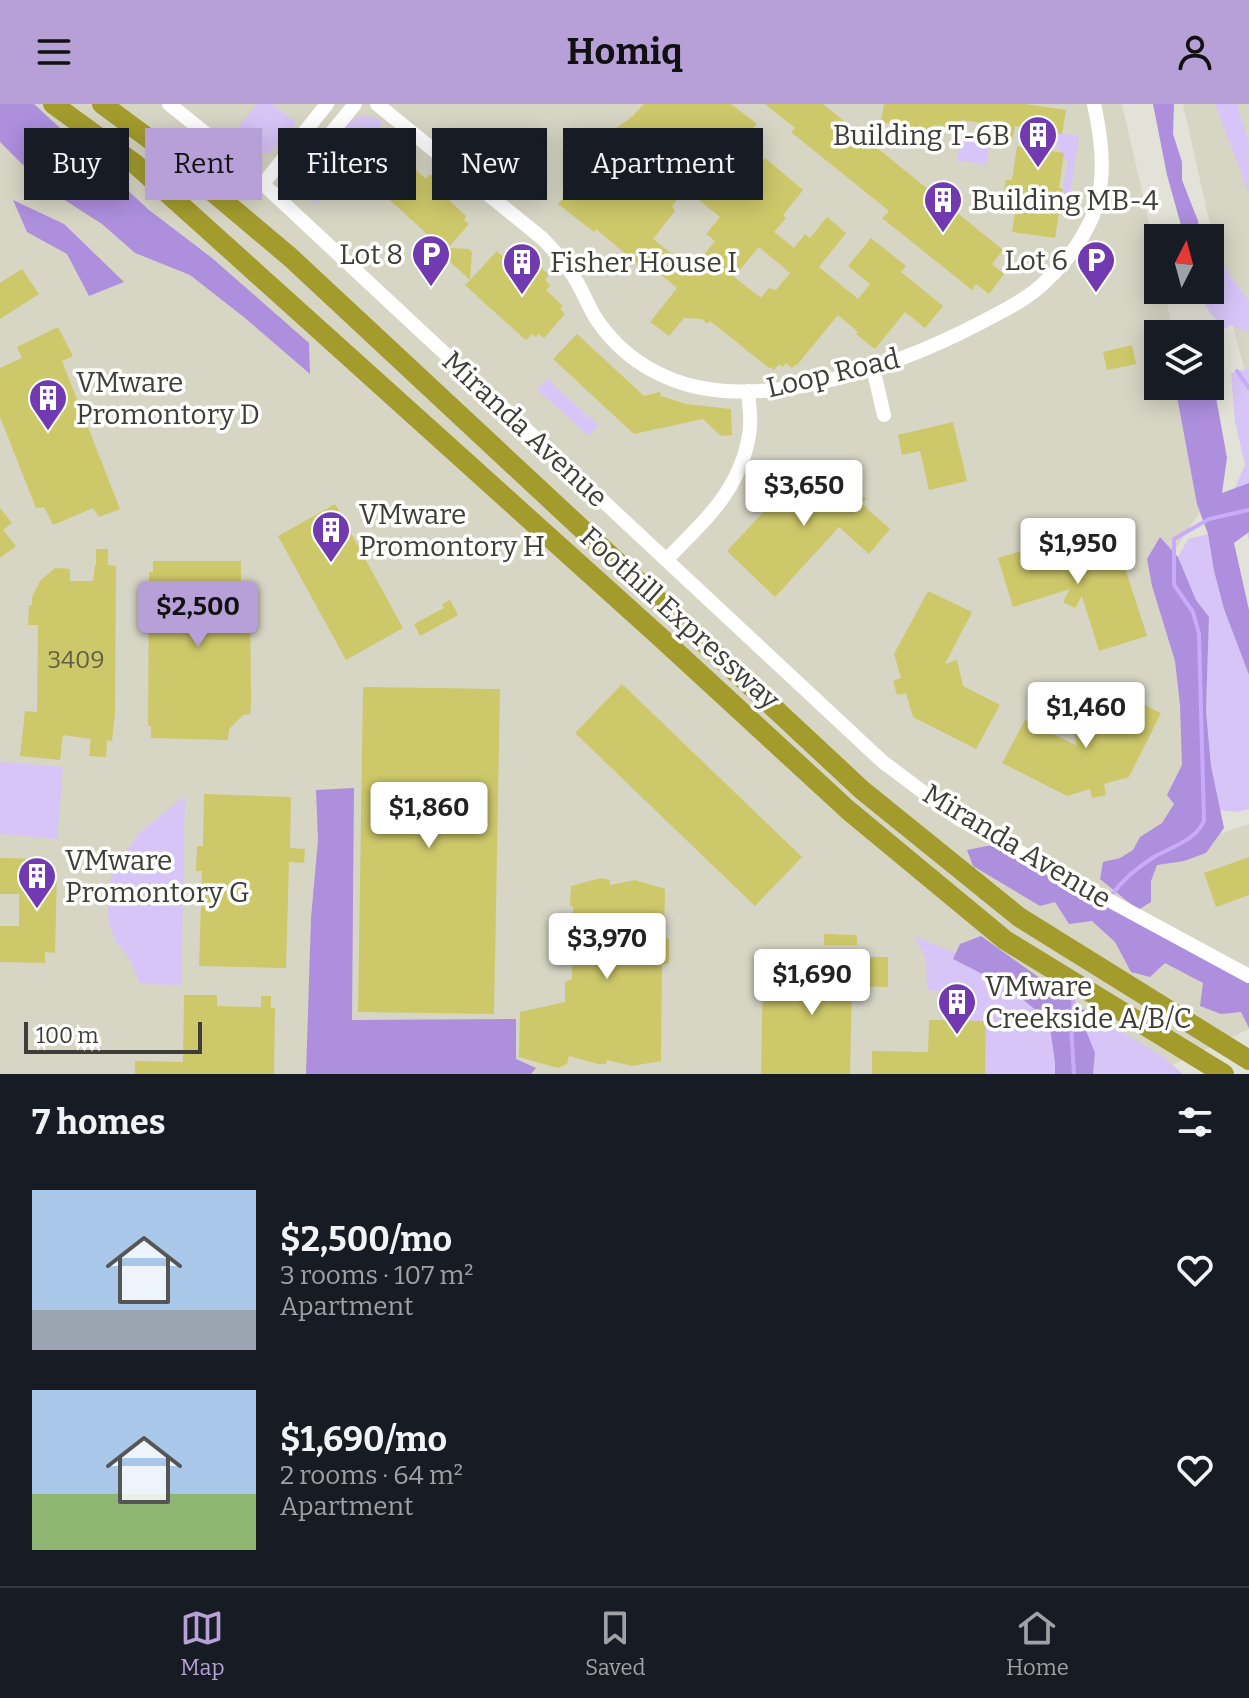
<!DOCTYPE html>
<html lang="en">
<head>
<meta charset="utf-8">
<style>
	:root { --surface:#171b24; --page:#242831; --text:#f1f3f6; --muted:#9ea1a6; --line:#363941; --accent:#b7a0d7 }
	body { margin:0; font-family:Bitter,serif; background:var(--page); color:var(--text); height:100vh; display:flex; flex-direction:column; font-size:30px; white-space:nowrap }
	* { box-sizing:border-box; margin:0 }
	p { font-size:26px; color:var(--muted) }
	.icon { flex:none; width:44px; height:44px; fill:none; stroke:currentColor; stroke-width:2; stroke-linecap:round; stroke-linejoin:round }
	.map { position:relative; height:970px; overflow:hidden }
	.sheet { display:flex; flex-direction:column; background:var(--surface); flex:1 }
	.sheet>* { flex:none }
	.guide { position:absolute; left:24px; top:24px; width:800px; height:72px; display:flex; gap:16px }
	.needle { width:52px; rotate:6deg }
	.tools { position:absolute; left:1144px; top:120px; display:grid; gap:16px }
	.tools a { display:grid; place-items:center; width:80px; height:80px; border-radius:0px; background:var(--surface); box-shadow:0 4px 20px #0003; font-size:40px }
	.scale { position:absolute; left:24px; bottom:20px; width:178px; box-sizing:border-box; padding-left:8px; border:4px solid #3d3d39; border-top:0; font-size:22px; line-height:28px; white-space:nowrap; color:#3d3d39; -webkit-text-stroke:6px #fffffe; paint-order:stroke }
	.price { position:absolute; translate:-50% -68px; padding:0 18px; border-radius:8px; background:#fff; color:#222; font-size:26px; line-height:52px; filter:drop-shadow(0 2px 4px #0008) }
	.price::after { content:''; position:absolute; left:50%; top:48px; width:24px; height:18px; margin-left:-12px; background:inherit; clip-path:polygon(0 0,100% 0,50% 100%) }
	.price.on { background:var(--accent); color:#111 }
	ul { padding:0; list-style:none }
	li { display:flex; align-items:center; gap:24px; height:200px; padding:0 32px }
	li span { display:grid; place-items:center; flex:none; width:224px; height:160px; border-radius:0px; color:#555 }
	li>.icon { margin-inline-start:auto }
	span .icon { width:96px; height:96px; fill:#fffc; stroke-width:1 }
	li b { font-size:34px }
	h2 { display:flex; justify-content:space-between; align-items:center; height:96px; padding:0 32px; font-size:34px }
	.tag { padding:0 28px; border-radius:0px; background:var(--surface); box-shadow:0 4px 20px #0003; font-size:28px; line-height:72px }
	.tag.on { background:var(--accent); color:#111 }
	header { display:flex; justify-content:space-between; align-items:center; height:104px; padding:0 32px; background:var(--accent); color:#111; font-size:36px; font-weight:700 }
	.dock { display:flex; justify-content:space-around; align-items:center; height:112px; border-top:2px solid var(--line); background:var(--surface); font-size:22px; color:var(--muted) }
	.dock a { display:grid; justify-items:center; gap:4px }
	.dock .on { color:var(--accent) }
	.map>svg:first-child { display:block }
</style>
</head>
<body>
<header><svg class="icon" aria-label="menu" viewBox="0 0 24 24"><path d="M4 6h16M4 12h16M4 18h16"/></svg>Homiq<svg class="icon" aria-label="person" viewBox="0 0 24 24"><circle cx="12" cy="8" r="4"/><path d="M4 21q1-7 8-7t8 7"/></svg></header>
<div class="map">
<svg width="1249" height="970" viewBox="0 0 1249 970">
	<rect width="100%" height="100%" fill="#e2e2d8"/>
	<path fill="#d7d6c5" d="M0,0H1122L1158,158V186H1164L1174,230H1158V282H1185L1206,399L1162,465L1195,624L1183,742L1249,720V925L1153,970H0Z
		M1183,0H1249V283L1231,215Z"/>
	<path fill="#d7c5f7" d="M257,0H272L296,19L269,50L247,48L231,32Z
		M1215,0H1237L1249,39V90Z
		M362,12L374,13L381,17V21L355,52L335,36L351,16Z
		M1020,23L1079,32L1069,98L1061,96L1068,57L1064,55V50L1059,49V44L1017,38Z
		M961,32L990,36L986,62L977,59L957,57Z
		M333,51L346,62L315,100L302,89Z
		M1210,135L1227,167L1249,197V229L1231,221L1224,225L1210,209L1196,186H1210Z
		M1248,265L1249,266V436L1234,386L1245,361L1235,317L1231,269Z
		M547,275L598,321L589,332L537,286Z
		M1208,430L1214,467L1224,505L1249,571V705L1237,708L1219,706L1211,662L1206,607L1209,513L1196,496L1178,453L1188,435Z
		M0,658L63,663L57,735L0,730Z
		M185,692L181,881L140,880L129,854L116,838L109,820L107,793L112,768L138,730Z
		M913,832L956,849L953,855L1008,883L1049,917L1055,958V970H985L986,917L958,916L959,899L951,898L952,889L927,886L926,853Z
		M1087,908L1161,951L1183,970H1093L1095,949L1085,924Z"/>
	<path fill="#ad8fde" d="M0,0H34L149,106L212,154L309,239L310,270L245,214L190,171L135,149L102,120L63,95L21,59L0,38Z
		M1153,0H1174L1173,30L1182,58V76L1198,117L1200,133L1198,134H1186L1184,132L1167,71Z
		M13,96L64,120L124,178L89,192L67,150L27,128Z
		M1210,260L1227,354L1222,389L1249,379V428L1234,439L1249,506V571L1224,505L1214,467L1208,430L1197,400L1175,282H1210Z
		M1160,433L1178,453L1196,496L1209,513L1206,607L1211,662L1224,724L1206,749L1184,757L1157,761L1151,777V798L1138,806L1100,775L1103,758L1120,754L1133,746L1140,733L1162,719L1174,700L1167,691L1182,661L1180,601L1175,557L1152,482L1147,455Z
		M354,684L352,916L516,915V955L536,964L531,970H306L311,814L318,736L316,686Z
		M992,741L1249,879V924L1241,908L1221,910L1200,902L1203,879L1165,859L1150,873L1131,868L1115,838L1092,817L1069,820L1055,798L1040,802L973,762L967,746Z
		M981,832L1087,908L1085,924L1095,949L1093,970H1055V958L1049,917L1008,883L953,855L960,840Z"/>
	<g fill="none" stroke-linecap="round" stroke-linejoin="round">
		<path stroke="#c9abfc" stroke-width="4" d="M1237,267L1249,284
			M1111,792C1122,776 1138,763 1154,753C1171,743 1195,737 1204,717L1199,530L1193,508L1174,481V435L1209,415L1249,406
			M1074,970L1071,920L1074,893"/>
	</g>
	<path fill="#cdc86a" fill-rule="evenodd" d="M644,0H731L757,20L747,31L739,33L708,72L734,93L765,54L803,86L783,111L786,114L774,128L794,144L805,130L810,134L827,113L846,129L819,163L858,195L870,180L848,162L871,134L906,162L901,168L943,202L925,224L905,208L875,245L856,230L858,228L838,211L797,261L796,260L792,264L786,259L783,263L779,260L774,266L771,263L769,264L710,217L707,220L702,215L684,214L669,232L650,218L677,184L644,157L640,162L596,125L594,128L558,100L608,44L614,29L612,27L633,12ZM685,85L720,113L706,130L715,137L692,166L653,135L675,107L672,102ZM759,143L790,169L776,186L769,184L761,194L734,173Z
		M765,0H823L1003,146L992,160L1004,170L989,190L976,180L972,186L882,114L889,107L791,28L795,24Z
		M884,0H1025L1066,6L1062,30L1015,22L1012,38L993,35L995,21L962,16L961,25L933,21L930,41L892,32L895,21L881,18Z
		M1017,42L1064,49L1059,84L1063,85L1055,134L1012,128L1018,90L1004,87L1006,76H1012Z
		M400,58L405,62L408,59L426,75L430,70L437,76L441,72L451,81L447,86L453,92L449,96L466,112L464,116L469,120L448,144L469,145L472,148L470,176L497,147L502,152L505,148L522,164L527,159L533,165L537,160L549,171L545,176L550,181L546,186L563,202L560,205L565,210L544,234L538,230L536,233L532,230L526,236L491,205L465,181L470,176L447,155L450,151L382,89L384,86L379,80Z
		M22,165L39,190L0,215V179Z
		M58,223L73,252L62,257L120,405L99,413L93,404L53,421L44,403L36,404L0,313V264L22,254L17,243Z
		M577,230L644,292L660,288L661,292L686,300L731,305L732,331L721,332L703,315L634,330L553,255Z
		M1132,241L1136,260L1107,266L1103,248Z
		M953,318L967,377L929,386L920,347L902,351L898,331Z
		M812,356L821,365L823,363L831,370L829,372L847,389L853,383L866,395L861,399L890,425L869,450L839,423L775,493L727,447Z
		M335,400L403,524L346,556L278,432Z
		M0,404L12,419L3,426L16,442L0,454Z
		M1068,433L1089,445L1094,437L1106,444L1103,451L1125,464L1147,532L1099,547L1082,492L1075,504L1063,498L1070,485L1013,503L998,454Z
		M96,445H108V461L116,462L115,609L112,637L107,636L106,653L89,652L91,635L63,631L60,656L20,652L25,607L37,608L38,521H28L29,501H32V493L40,477L55,464L70,465V477H93L95,461H96Z
		M153,457H241V480H250L251,601L250,610L243,611L229,625L228,636L151,634V622H148L149,468H153Z
		M928,487L972,508L945,560L957,556L963,582L1000,601L976,645L913,613L906,589L897,591L893,577L901,574L894,550Z
		M450,496L458,511L420,532L414,520L444,504L442,500Z
		M622,580L802,753L755,802L575,629Z
		M363,583L500,585L494,910L358,908Z
		M1117,587L1161,609L1129,673L1104,680L1106,691L1092,694L1090,685L1067,692L1002,659L1025,616L1077,642L1074,629L1087,625L1091,636Z
		M204,690L291,693L290,744L305,745L304,759L289,758L286,864L199,862L202,767H196L197,742H203Z
		M1249,753V791L1216,803L1204,769Z
		M0,754L47,755V765H57L55,849L45,848V859L0,858V822H19V790H0Z
		M601,774L610,776V781L635,776L665,785L664,833L669,835V859L662,861L661,957L632,962L607,956L606,960H598L569,952L567,960L558,964L519,953L520,908L565,898V878L572,875L573,803L570,801L571,782Z
		M824,830L857,831V841H824Z
		M862,853H888V883L852,882L850,970H761L763,864L862,866Z
		M184,891H217V902L261,903V892H271V904H275L274,970H135V957L183,958Z
		M929,916L986,917L985,970H872V947L928,948Z"/>
	<g fill="none" stroke-linecap="round" stroke-linejoin="round">
		<path stroke="#fff" stroke-width="14" d="M169,0L204,28L263,80L883,658L959,715L1249,872
			M377,0L543,135C556,149 568,162 577,178C584,190 589,204 597,216C614,241 638,261 666,273C756,313 898,262 980,219C1003,207 1028,195 1046,177C1062,162 1077,144 1087,124C1108,86 1103,40 1094,0
			M263,80L327,0
			M278,94L355,0
			M873,264L884,311
			M666,456C706,415 743,384 750,324C751,312 749,299 748,287"/>
		<path stroke="#a39c2d" stroke-width="20" d="M53,0L134,59L659,532L848,706L1005,836L1224,970
			M102,0L156,40L290,153L862,686L1019,813L1249,956"/>
	</g>
	<defs>
		<g id="building-pin" transform="scale(2)"><path d="M0 17L-7.5 6A9.5 9.5 0 1 1 7.5 6Z" fill="#713ab1" stroke="#fffffe"/><path d="M-4-6H4V6H1V3H-1V6H-4ZM-2.5-4.3h1.7v1.8h-1.7ZM.8-4.3h1.7v1.8H.8ZM-2.5-1h1.7V.8h-1.7ZM.8-1h1.7V.8H.8Z" fill="#fff"/></g>
		<g id="parking-pin" transform="scale(2)"><path d="M0 17L-7.5 6A9.5 9.5 0 1 1 7.5 6Z" fill="#713ab1" stroke="#fffffe"/><path d="M-3.5-5.5H1a3.5 3.5 0 0 1 0 7H-1V5.5H-3.5ZM-1-3.4V-.6H.8a1.4 1.4 0 0 0 0-2.8Z" fill="#fff"/></g>
	</defs>
	<g fill-rule="evenodd">
		<use href="#building-pin" x="1038" y="31"/>
		<use href="#building-pin" x="943" y="96"/>
		<use href="#parking-pin" x="431" y="150"/>
		<use href="#parking-pin" x="1096" y="156"/>
		<use href="#building-pin" x="522" y="158"/>
		<use href="#building-pin" x="48" y="294"/>
		<use href="#building-pin" x="331" y="426"/>
		<use href="#building-pin" x="37" y="772"/>
		<use href="#building-pin" x="957" y="898"/>
	</g>
	<g text-anchor="middle" dominant-baseline="central" stroke-width="7" stroke-linejoin="round" paint-order="stroke">
		<g font-size="24" fill="#616045">
			<text x="76" y="556">3409</text>
		</g>
		<g font-size="28" fill="#3d3d39" stroke="#fffffe" text-anchor="start">
			<text x="1010" y="31" text-anchor="end">Building T-6B</text>
			<text x="971" y="96">Building MB-4</text>
			<text x="403" y="150" text-anchor="end">Lot 8</text>
			<text x="1068" y="156" text-anchor="end">Lot 6</text>
			<text x="550" y="158">Fisher House I</text>
			<text x="76" y="278">VMware<tspan x="76" dy="32">Promontory D</tspan></text>
			<text x="359" y="410">VMware<tspan x="359" dy="32">Promontory H</tspan></text>
			<text x="65" y="756">VMware<tspan x="65" dy="32">Promontory G</tspan></text>
			<text x="985" y="882">VMware<tspan x="985" dy="32">Creekside A/B/C</tspan></text>
		</g>
		<g font-size="28" fill="#3d3d39" stroke="#fffffe">
			<text transform="translate(833 269) rotate(-13)">Loop Road</text>
			<text transform="translate(525 325) rotate(43)">Miranda Avenue</text>
			<text transform="translate(680 514) rotate(42)">Foothill Expressway</text>
			<text transform="translate(1017 742) rotate(31)">Miranda Avenue</text>
		</g>
	</g>
</svg>
<div class="tools">
<a><svg class="needle" viewBox="-14 -14 28 28"><path d="M0-13l5 13h-10z" fill="#e53935"/><path d="M0 13l5-13h-10z" fill="#9ea1a6"/></svg></a>
<a><svg class="icon" aria-label="layers" viewBox="0 0 24 24"><path d="M12 4l9 5-9 5-9-5zM3 14l9 5 9-5"/></svg></a>
</div>
<div class="scale">100 m</div>
<b class="price" style="left:804px;top:424px">$3,650</b>
<b class="price" style="left:1078px;top:482px">$1,950</b>
<b class="price on" style="left:198px;top:545px">$2,500</b>
<b class="price" style="left:1086px;top:646px">$1,460</b>
<b class="price" style="left:429px;top:746px">$1,860</b>
<b class="price" style="left:607px;top:877px">$3,970</b>
<b class="price" style="left:812px;top:913px">$1,690</b>
<div class="guide">
<a class="tag">Buy</a>
<a class="tag on">Rent</a>
<a class="tag">Filters</a>
<a class="tag">New</a>
<a class="tag">Apartment</a>
</div>
</div>
<section class="sheet">
<h2>7 homes<svg class="icon" aria-label="filters" viewBox="0 0 24 24"><path d="M4 7h16M4 17h16"/><circle cx="9" cy="7" r="2"/><circle cx="15" cy="17" r="2"/></svg></h2>
<ul>
<li><span style="background:linear-gradient(#a9c7e8 75%,#9aa5b1 0)"><svg class="icon" aria-label="home" viewBox="0 0 24 24"><path d="M3 11l9-7 9 7M6 9v11h12V9"/></svg></span><div><b>$2,500/mo</b><p>3 rooms · 107 m²</p><p>Apartment</p></div><svg class="icon" aria-label="heart" viewBox="0 0 24 24"><path d="M12 20l-8-8c-3-5 5-10 8-4 3-6 11-1 8 4z"/></svg></li>
<li><span style="background:linear-gradient(#a9c7e8 65%,#8fb573 0)"><svg class="icon" aria-label="home" viewBox="0 0 24 24"><path d="M3 11l9-7 9 7M6 9v11h12V9"/></svg></span><div><b>$1,690/mo</b><p>2 rooms · 64 m²</p><p>Apartment</p></div><svg class="icon" aria-label="heart" viewBox="0 0 24 24"><path d="M12 20l-8-8c-3-5 5-10 8-4 3-6 11-1 8 4z"/></svg></li>
</ul>
</section>
<nav class="dock">
<a class="on"><svg class="icon" aria-label="map" viewBox="0 0 24 24"><path d="M3 6l6-2 6 2 6-2v14l-6 2-6-2-6 2zM9 4v14M15 6v14"/></svg>Map</a>
<a><svg class="icon" aria-label="saved" viewBox="0 0 24 24"><path d="M7 4h10v16l-5-4-5 4z"/></svg>Saved</a>
<a><svg class="icon" aria-label="home" viewBox="0 0 24 24"><path d="M3 11l9-7 9 7M6 9v11h12V9"/></svg>Home</a>
</nav>
</body>
</html>
